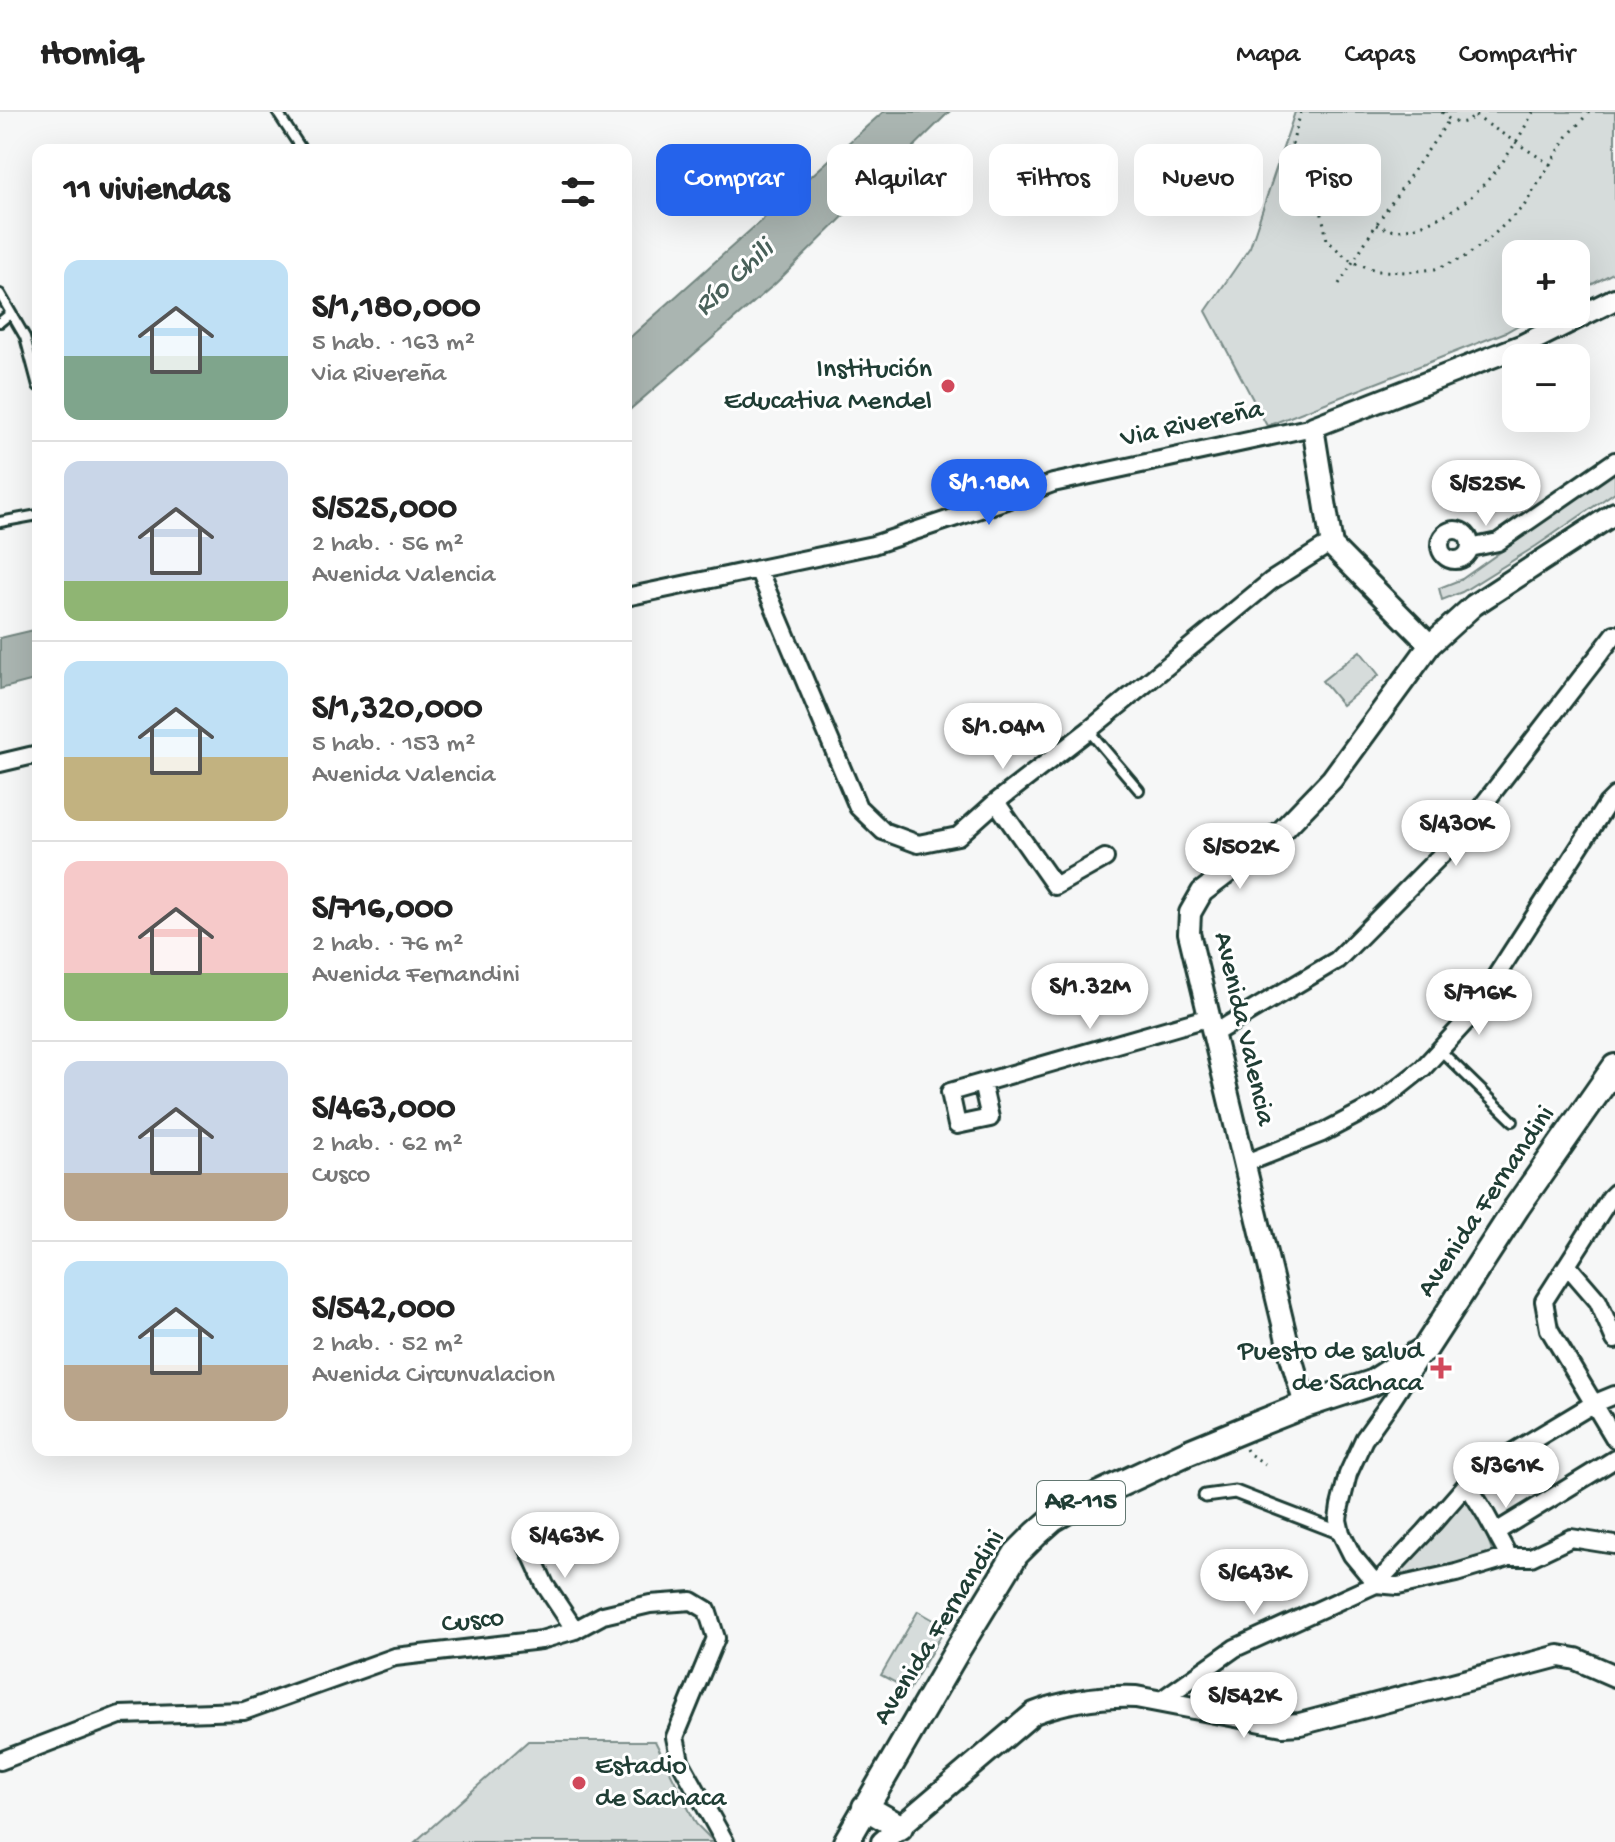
<!DOCTYPE html>
<html lang="es">
<head>
<meta charset="utf-8">
<style>
	:root { --surface:#fff; --page:#f2f2f2; --text:#222; --muted:#767676; --line:#e0e0e0; --accent:#2563eb }
	body { margin:0; font-family:"Gochi Hand",sans-serif; background:var(--page); color:var(--text); height:100vh; display:flex; flex-direction:column; font-size:30px; white-space:nowrap }
	* { box-sizing:border-box; margin:0 }
	p { font-size:26px; color:var(--muted) }
	.icon { flex:none; width:44px; height:44px; fill:none; stroke:currentColor; stroke-width:2; stroke-linecap:round; stroke-linejoin:round }
	.map { position:relative; flex:1; overflow:hidden }
	.panel { position:absolute; left:32px; top:32px; width:600px; height:1312px; display:flex; flex-direction:column; background:var(--surface); border-radius:16px; box-shadow:0 8px 32px #0002 }
	.panel>* { flex:none }
	.top-card { position:absolute; left:656px; top:32px; width:760px; height:72px; display:flex; gap:16px }
	.buttons { position:absolute; left:1502px; top:128px; display:grid; gap:16px }
	.buttons a { display:grid; place-items:center; width:88px; height:88px; border-radius:16px; background:var(--surface); box-shadow:0 8px 32px #0002; font-size:40px }
	.price { position:absolute; translate:-50% -68px; padding:0 18px; border-radius:28px; background:#fff; color:#222; font-size:26px; line-height:52px; filter:drop-shadow(0 2px 4px #0008) }
	.price::after { content:''; position:absolute; left:50%; top:48px; width:24px; height:18px; margin-left:-12px; background:inherit; clip-path:polygon(0 0,100% 0,50% 100%) }
	.price.on { background:var(--accent); color:#fff }
	ul { padding:0; list-style:none }
	li { display:flex; align-items:center; gap:24px; height:200px; padding:0 32px }
	li+li { border-top:2px solid var(--line) }
	li span { display:grid; place-items:center; flex:none; width:224px; height:160px; border-radius:16px; color:#555 }
	li>.icon { margin-inline-start:auto }
	span .icon { width:96px; height:96px; fill:#fffc; stroke-width:1 }
	li b { font-size:34px }
	h2 { display:flex; justify-content:space-between; align-items:center; height:96px; padding:0 32px; font-size:34px }
	.tag { padding:0 28px; border-radius:16px; background:var(--surface); box-shadow:0 8px 32px #0002; font-size:28px; line-height:72px }
	.tag.on { background:var(--accent); color:#fff }
	header { display:flex; align-items:center; gap:48px; box-sizing:border-box; height:112px; padding:0 40px; background:var(--surface); border-bottom:2px solid var(--line) }
	header strong { font-size:38px }
	nav { display:flex; gap:44px; margin-inline-start:auto; font-size:28px }
	.map>svg:first-child { display:block }
</style>
</head>
<body>
<header>
<strong>Homiq</strong>
<nav><a>Mapa</a><a>Capas</a><a>Compartir</a></nav>
</header>
<div class="map">
<svg width="1615" height="1730" viewBox="0 0 1615 1730">
	<rect width="100%" height="100%" fill="#f6f7f7"/>
	<filter id="ink" filterUnits="userSpaceOnUse"><feTurbulence type="fractalNoise" baseFrequency=".0125" numOctaves="2"/><feDisplacementMap in="SourceGraphic" scale="16" xChannelSelector="R" yChannelSelector="G"/><feConvolveMatrix kernelMatrix="1 2 1 2 8 2 1 2 1" color-interpolation-filters="sRGB"/></filter>
	<g filter="url(#ink)">
		<path fill="#d6dcdb" stroke="#7a8c88" stroke-width="2" d="M1295,0H1615V160L1576,181V142H1516V202H1538L1506,220L1267,314L1206,199L1250,135Z
			M1615,359V380L1536,434L1462,480L1442,488L1439,476L1462,467Z
			M1360,539L1379,563L1342,593L1322,569Z
			M1465,1385L1485,1419L1493,1441L1400,1467L1397,1462Z
			M918,1499L946,1515L909,1578L881,1563Z
			M528,1629H655L696,1712L714,1730H415Z"/>
		<path fill="#aab5b1" stroke="#72857f" stroke-width="2" d="M883,0H949L776,171L626,301V229Z
			M38,517V567L0,577V526Z"/>
		<g fill="none" stroke-linecap="round" stroke-linejoin="round">
			<g stroke="#1f3d34" stroke-width="14">
				<path id="service" d="M277,0L302,38
					M0,182L25,225L38,274
					M0,210L11,201
					M0,410L38,403
					M1089,619L1139,678
					M1440,938L1513,1009"/>
			</g>
			<g stroke="#1f3d34" stroke-width="17">
				<path id="pedestrian" d="M1205,1384L1235,1380L1341,1421"/>
			</g>
			<g stroke="#1f3d34" stroke-width="22">
				<path id="minor" d="M1440 433a15 15 0 1 1 30 0a15 15 0 1 1-30 0Z
					M1470,436L1498,430L1615,349
					M758,457L858,695L883,719L918,732L958,724L996,690L1089,618L1271,469L1323,436L1332,434
					M626,485L873,433L1007,388L1053,371L1313,315
					M0,651L38,642
					M996,690L1055,774L1105,746
					M1213,922L1337,848L1456,728L1615,522
					M982,971L990,1006L957,1013L950,980L1210,905
					M1246,1051L1322,1021L1379,991L1423,956L1469,906L1607,692L1615,684
					M1615,1081L1610,1086L1544,1189L1549,1217L1615,1327
					M1567,1153L1598,1189L1615,1228
					M1420,1245L1392,1288L1364,1327L1348,1362L1340,1394L1338,1408L1341,1421L1352,1443L1376,1472L1398,1474L1456,1461L1509,1445H1531L1571,1426L1615,1433
					M1467,1372L1485,1401L1509,1445
					M1496,1420L1615,1347
					M527,1433L545,1473L575,1518
					M1160,1589L1235,1536L1376,1472L1425,1420L1467,1372L1470,1366L1593,1292L1615,1283
					M0,1649L120,1603L244,1599L395,1545L541,1528L575,1518L603,1503L650,1492L692,1489L707,1498L716,1526L675,1625L680,1649L725,1730"/>
			</g>
			<g stroke="#1f3d34" stroke-width="26">
				<path id="tertiary" d="M1430,533L1332,434L1313,315L1523,233L1615,187
					M1305,1293L1291,1245L1189,821L1190,801L1202,780L1282,719L1332,667L1430,533L1474,493L1615,401
					M882,1730L1034,1601C1066,1589 1102,1584 1136,1585L1283,1613L1300,1612L1559,1544L1576,1547L1615,1564"/>
			</g>
			<g stroke="#1f3d34" stroke-width="30">
				<path id="primary" d="M865,1695L900,1715
					M846,1730L958,1537L1016,1442L1036,1422L1053,1407L1084,1389L1189,1340L1245,1317L1305,1293L1372,1271L1425,1237L1517,1095L1615,955"/>
			</g>
			<path stroke="#1f3d34" stroke-width="3" stroke-dasharray="2 6" stroke-linecap="butt" d="M1301,0L1289,43L1290,64L1303,75L1321,98
				M1442,0C1452,14 1468,14 1478,0
				M1475,4L1551,53
				M1334,64L1321,98L1327,128L1342,142L1353,150L1378,159L1408,160L1435,157L1463,146L1488,128L1524,94L1567,25L1589,0
				M1376,113C1381,115 1387,117 1393,118C1406,119 1417,114 1429,110C1479,90 1509,46 1533,0
				M1339,172L1376,113L1449,8
				M1246,1337L1248,1341L1265,1352"/>
			<use href="#service" stroke="#fff" stroke-width="8"/>
			<use href="#pedestrian" stroke="#fff" stroke-width="11"/>
			<use href="#minor" stroke="#fff" stroke-width="16"/>
			<use href="#tertiary" stroke="#fff" stroke-width="20"/>
			<use href="#primary" stroke="#fff" stroke-width="24"/>
		</g>
	</g>
	<g fill="#d1495b" stroke="#fff" stroke-width="3">
		<circle cx="948" cy="274" r="8"/>
		<path d="M1437 1244h8v8h8v8h-8v8h-8v-8h-8v-8h8z"/>
		<circle cx="579" cy="1671" r="8"/>
	</g>
	<g text-anchor="middle" dominant-baseline="central" stroke-width="6" stroke-linejoin="round" paint-order="stroke">
		<rect fill="#fff" stroke="#627771" stroke-width="2" x="1037" y="1369" width="88" height="44" rx="6"/>
		<g font-size="26" font-weight="bold" fill="#1f3d34">
			<text x="1081" y="1391">AR-115</text>
		</g>
		<g font-size="28" fill="#1f3d34" stroke="#fff" text-anchor="end">
			<text x="932" y="258">Institución<tspan x="932" dy="32">Educativa Mendel</tspan></text>
			<text x="1423" y="1240">Puesto de salud<tspan x="1423" dy="32">de Sachaca</tspan></text>
			<text x="595" y="1655" text-anchor="start">Estadio<tspan x="595" dy="32">de Sachaca</tspan></text>
		</g>
		<g font-size="28" fill="#1f3d34" stroke="#fff">
			<text transform="translate(1192 313) rotate(-12)">Via Rivereña</text>
			<text transform="translate(1243 917) rotate(77)">Avenida Valencia</text>
			<text transform="translate(1487 1090) rotate(-56)">Avenida Fernandini</text>
			<text transform="translate(473 1510) rotate(-7)">Cusco</text>
			<text transform="translate(940 1516) rotate(-58)">Avenida Fernandini</text>
		</g>
		<g font-size="30" font-style="italic" fill="#49615a" stroke="#fff">
			<text transform="translate(735 167) rotate(-43)">Río Chili</text>
		</g>
	</g>
</svg>
<div class="buttons">
<a>+</a>
<a>−</a>
</div>
<b class="price on" style="left:989px;top:415px">S/1.18M</b>
<b class="price" style="left:1486px;top:416px">S/525K</b>
<b class="price" style="left:1003px;top:659px">S/1.04M</b>
<b class="price" style="left:1456px;top:756px">S/430K</b>
<b class="price" style="left:1240px;top:779px">S/502K</b>
<b class="price" style="left:1090px;top:919px">S/1.32M</b>
<b class="price" style="left:1479px;top:925px">S/716K</b>
<b class="price" style="left:1506px;top:1398px">S/361K</b>
<b class="price" style="left:565px;top:1468px">S/463K</b>
<b class="price" style="left:1254px;top:1505px">S/643K</b>
<b class="price" style="left:1244px;top:1628px">S/542K</b>
<div class="top-card">
<a class="tag on">Comprar</a>
<a class="tag">Alquilar</a>
<a class="tag">Filtros</a>
<a class="tag">Nuevo</a>
<a class="tag">Piso</a>
</div>
<section class="panel">
<h2>11 viviendas<svg class="icon" aria-label="filters" viewBox="0 0 24 24"><path d="M4 7h16M4 17h16"/><circle cx="9" cy="7" r="2"/><circle cx="15" cy="17" r="2"/></svg></h2>
<ul>
<li><span style="background:linear-gradient(#bfe0f5 60%,#7fa58c 0)"><svg class="icon" aria-label="home" viewBox="0 0 24 24"><path d="M3 11l9-7 9 7M6 9v11h12V9"/></svg></span><div><b>S/1,180,000</b><p>5 hab. · 163 m²</p><p>Via Rivereña</p></div></li>
<li><span style="background:linear-gradient(#c9d6e8 75%,#8fb573 0)"><svg class="icon" aria-label="home" viewBox="0 0 24 24"><path d="M3 11l9-7 9 7M6 9v11h12V9"/></svg></span><div><b>S/525,000</b><p>2 hab. · 56 m²</p><p>Avenida Valencia</p></div></li>
<li><span style="background:linear-gradient(#bfe0f5 60%,#c2b280 0)"><svg class="icon" aria-label="home" viewBox="0 0 24 24"><path d="M3 11l9-7 9 7M6 9v11h12V9"/></svg></span><div><b>S/1,320,000</b><p>5 hab. · 153 m²</p><p>Avenida Valencia</p></div></li>
<li><span style="background:linear-gradient(#f6c9c9 70%,#8fb573 0)"><svg class="icon" aria-label="home" viewBox="0 0 24 24"><path d="M3 11l9-7 9 7M6 9v11h12V9"/></svg></span><div><b>S/716,000</b><p>2 hab. · 76 m²</p><p>Avenida Fernandini</p></div></li>
<li><span style="background:linear-gradient(#c9d6e8 70%,#b9a48a 0)"><svg class="icon" aria-label="home" viewBox="0 0 24 24"><path d="M3 11l9-7 9 7M6 9v11h12V9"/></svg></span><div><b>S/463,000</b><p>2 hab. · 62 m²</p><p>Cusco</p></div></li>
<li><span style="background:linear-gradient(#bfe0f5 65%,#b9a48a 0)"><svg class="icon" aria-label="home" viewBox="0 0 24 24"><path d="M3 11l9-7 9 7M6 9v11h12V9"/></svg></span><div><b>S/542,000</b><p>2 hab. · 52 m²</p><p>Avenida Circunvalacion</p></div></li>
</ul>
</section>
</div>
</body>
</html>
